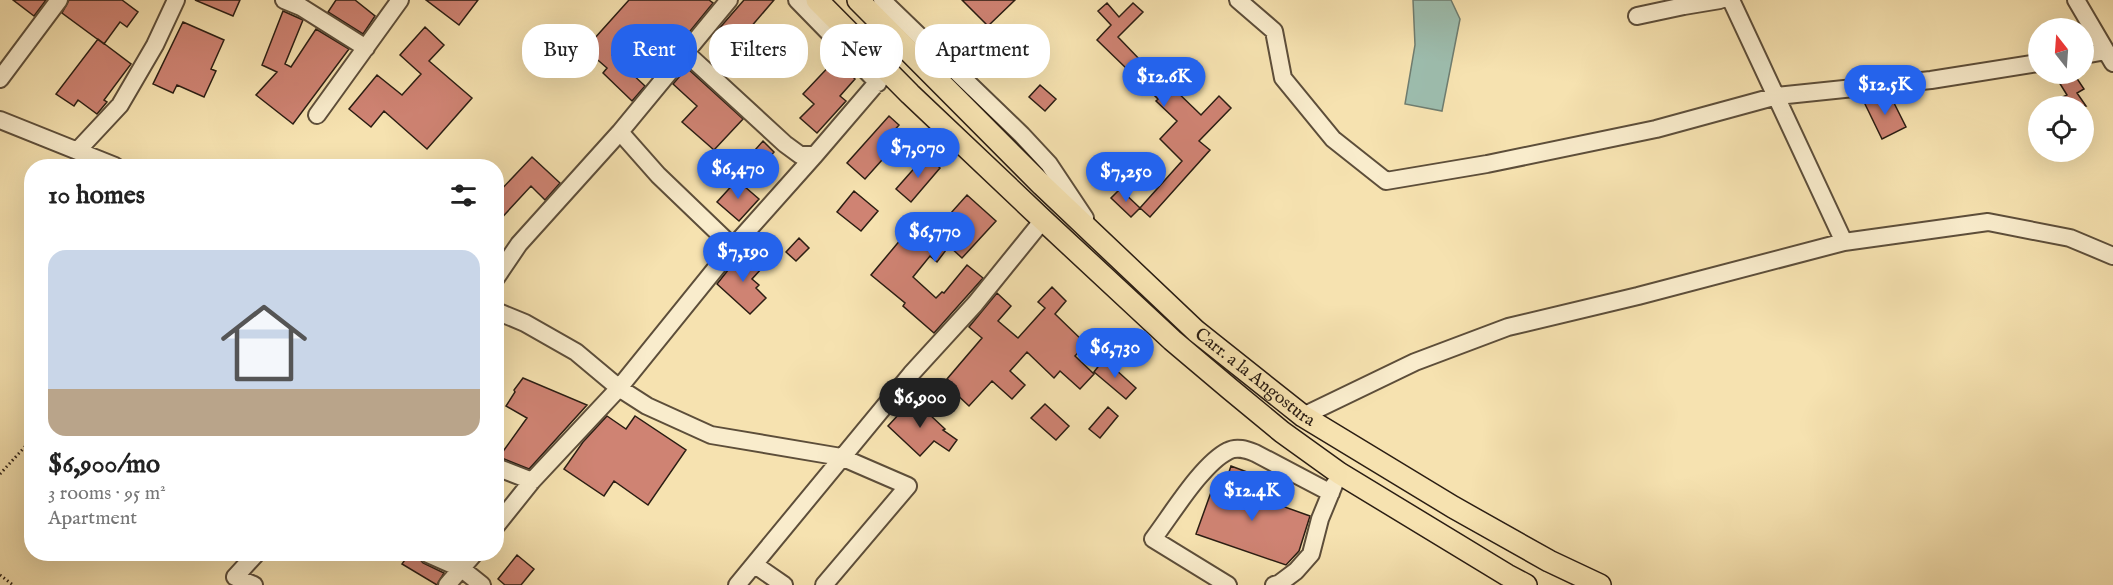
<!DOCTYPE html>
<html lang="en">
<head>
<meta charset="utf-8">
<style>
	:root { --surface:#fff; --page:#f6f6f6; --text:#222; --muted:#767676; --accent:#2563eb }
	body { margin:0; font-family:"IM FELL English",serif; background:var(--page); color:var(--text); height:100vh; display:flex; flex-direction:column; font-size:22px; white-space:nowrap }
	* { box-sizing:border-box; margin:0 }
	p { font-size:20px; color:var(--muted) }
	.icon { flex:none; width:33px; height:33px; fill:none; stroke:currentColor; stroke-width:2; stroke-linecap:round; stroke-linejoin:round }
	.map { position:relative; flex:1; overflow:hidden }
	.drawer { position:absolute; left:24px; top:159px; width:480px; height:402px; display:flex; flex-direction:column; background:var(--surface); border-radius:24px; box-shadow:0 6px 24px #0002 }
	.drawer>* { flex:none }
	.top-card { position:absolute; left:522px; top:24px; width:570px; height:54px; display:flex; gap:12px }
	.needle { width:39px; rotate:343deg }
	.controls { position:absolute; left:2028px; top:18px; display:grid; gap:12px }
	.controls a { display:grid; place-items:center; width:66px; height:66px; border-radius:50%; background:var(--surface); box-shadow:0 6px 24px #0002; font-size:30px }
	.price { position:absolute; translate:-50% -51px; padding:0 14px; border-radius:21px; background:var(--accent); color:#fff; font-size:20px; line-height:39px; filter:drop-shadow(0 2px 3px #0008) }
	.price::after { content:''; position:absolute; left:50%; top:36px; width:18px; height:14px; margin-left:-9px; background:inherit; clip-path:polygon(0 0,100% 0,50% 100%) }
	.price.selected { background:#222; color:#fff }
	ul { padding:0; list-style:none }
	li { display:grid; align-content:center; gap:12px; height:318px; padding:0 24px }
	li span { display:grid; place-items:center; height:186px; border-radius:18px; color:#555 }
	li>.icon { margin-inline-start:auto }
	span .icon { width:108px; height:108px; fill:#fffc; stroke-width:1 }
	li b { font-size:26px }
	h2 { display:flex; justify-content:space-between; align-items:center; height:72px; padding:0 24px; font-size:26px }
	.pill { padding:0 21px; border-radius:24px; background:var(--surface); box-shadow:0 6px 24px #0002; font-size:21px; line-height:54px }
	.pill.selected { background:var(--accent); color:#fff }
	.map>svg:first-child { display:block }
</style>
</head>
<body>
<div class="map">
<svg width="2113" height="585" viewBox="0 0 2113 585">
	<rect width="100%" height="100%" fill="#f6e2b0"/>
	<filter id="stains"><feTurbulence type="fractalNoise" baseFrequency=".00333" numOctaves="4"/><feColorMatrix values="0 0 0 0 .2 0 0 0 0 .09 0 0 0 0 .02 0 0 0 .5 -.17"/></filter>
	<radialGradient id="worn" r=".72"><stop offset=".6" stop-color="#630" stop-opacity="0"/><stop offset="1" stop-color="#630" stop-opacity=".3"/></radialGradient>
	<path fill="#9dbdae" stroke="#6f7d70" stroke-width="1.5" d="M1413,0H1451L1460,19L1442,111L1405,104L1415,45Z"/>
	<path fill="#cf8373" stroke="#2a1d13" stroke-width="1.5" d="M13,0H46L34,16Z
		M69,0H122L138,12L127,27L120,22L104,44L62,13Z
		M195,0H240L233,16Z
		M336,0H355L375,16L363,34L328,12Z
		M426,0H478L459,25Z
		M629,0H709L713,3L660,68L627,39L612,55L645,86L632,101L603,73L607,68L585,49Z
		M744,0H774L744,35L748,38L738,50L717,31Z
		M962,0H1015L988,26Z
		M1107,3L1119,17L1133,3L1143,12L1118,37L1168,89L1171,86L1201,115L1219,96L1231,108L1199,141L1210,150L1150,217L1140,208L1182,161L1160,139L1177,121L1156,101L1158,99L1097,40L1111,25L1098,11Z
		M283,11L303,20L285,64L291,67L316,29L349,49L293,124L256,95L277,72L262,65Z
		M183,22L224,40L211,69L216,71L204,97L177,85L173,93L153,84Z
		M425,27L444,45L429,61L472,98L427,149L384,111L371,127L349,109L377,75L402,95L421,74L400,55Z
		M98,39L131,64L104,100L107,102L97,114L78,100L74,106L56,94Z
		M835,60L855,79L840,96L846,101L817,133L800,118L814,104L803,94Z
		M687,68L743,119L714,150L682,122L697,106L673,84Z
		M2054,74H2074L2084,89L2077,93L2086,106H2044L2067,95Z
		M1040,85L1056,99L1045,111L1029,97Z
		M1891,97L1906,127L1882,139L1863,100Z
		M889,116L899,125L891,134L899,141L865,179L847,163Z
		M763,141L774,152L758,170L747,159Z
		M926,155L940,168L911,202L896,189Z
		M532,157L560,183L545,200L531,186L496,224V195Z
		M737,180L759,199L739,221L717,202Z
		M1120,189L1140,208L1131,217L1111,198Z
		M854,191L878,211L861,231L837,212Z
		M967,195L996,221L962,258L949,246L937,262L930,256L913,277L936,298L942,292L944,293L967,265L983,278L934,333L903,306L905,303L871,275L917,220L933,233Z
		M799,238L809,248L796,261L786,252Z
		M744,250L763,267L752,279L759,285L756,288L766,298L750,314L717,284Z
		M1052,287L1066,301L1055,314L1086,344L1075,356L1094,374L1080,389L1060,371L1054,378L1027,352L1010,371L1025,385L1012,399L992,381L969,406L952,390L956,386L947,379L982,338L969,327L997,293L1011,306L998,321L1018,338L1045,308L1038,302Z
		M1104,359L1136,388L1126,399L1094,372Z
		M523,378L587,405L529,469L499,457L527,418L506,406L515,392L514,390Z
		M913,399L945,429L943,430L957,440L949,451L934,441L920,456L888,426Z
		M1045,404L1069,426L1056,440L1031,418Z
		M1108,407L1118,416L1100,438L1089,429Z
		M607,416L626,429L635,416L686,450L648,505L614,481L604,496L564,469L583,442Z
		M1231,466L1247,472L1240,491L1310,516L1299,551L1286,565L1196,534L1214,484L1224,487Z
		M409,554H415L423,563L444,573L437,585L402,564Z
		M517,555L534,569L521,585H505L498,579Z"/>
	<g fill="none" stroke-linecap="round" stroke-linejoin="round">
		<g stroke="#5d4e3a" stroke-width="20">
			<path id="minor" d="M284,0L301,7L366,48
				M797,0L878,83
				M882,0L1022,135L1049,164L1085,218
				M1238,0L1274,31L1283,78L1333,139L1386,181L1487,164L1656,129L1777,96L1931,80L2038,63
				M1731,0L1844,242
				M2076,0L2113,63
				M1637,16L1684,6L1720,0
				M685,52L785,144L800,155H815
				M2084,55L2106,51
				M0,79L59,0
				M317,115L400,0
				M0,120L115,166
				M620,132L658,175L733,247
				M78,150L120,105L155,45L176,0
				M496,278L519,244L620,132L729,0
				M496,311L525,323L576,352L619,388L647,406L711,435L841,457L908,486L824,585
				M1303,416L1415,362L1508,327L1638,296L1844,242L1988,222L2070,238L2113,256
				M496,467L532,481
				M496,526L532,481L619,388L733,247L815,155L887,71
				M428,554L462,569L482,585
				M755,565L784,585
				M254,585L235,577L256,554
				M447,585L474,554
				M737,585L911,374L975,304L1043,220
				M1228,585L1153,539C1172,514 1202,464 1228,451C1237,446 1247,450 1255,453L1331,493
				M1274,585L1280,583L1296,571L1311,554L1320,519L1334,485"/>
		</g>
		<g stroke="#2a1d13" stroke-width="24">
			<g id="major">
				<path d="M817,0L910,94L1043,220L1172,340L1230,389L1282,432L1339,473L1507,575L1526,585"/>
				<path id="s1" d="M858,0L1042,185L1196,331L1303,416L1453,507L1549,561L1600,585"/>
			</g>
		</g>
		<path stroke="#2a1d13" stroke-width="3" stroke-dasharray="1.5 3" stroke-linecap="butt" d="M0,474L32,439
			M0,575L13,585"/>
		<use href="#minor" stroke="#f9eccc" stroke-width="16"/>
		<use href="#major" stroke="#f6e2b0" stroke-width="21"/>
	</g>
	<g text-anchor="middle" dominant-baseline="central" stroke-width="6" stroke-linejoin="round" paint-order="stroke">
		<g font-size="18" fill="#2a1d13" stroke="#f9eccc">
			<text stroke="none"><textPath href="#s1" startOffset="548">Carr. a la Angostura</textPath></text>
		</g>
	</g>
	<rect width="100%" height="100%" filter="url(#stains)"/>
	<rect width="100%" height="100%" fill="url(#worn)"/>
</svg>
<div class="controls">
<a><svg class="needle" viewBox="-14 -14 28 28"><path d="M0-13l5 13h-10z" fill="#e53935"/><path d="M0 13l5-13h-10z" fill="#767676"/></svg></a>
<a><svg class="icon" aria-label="locate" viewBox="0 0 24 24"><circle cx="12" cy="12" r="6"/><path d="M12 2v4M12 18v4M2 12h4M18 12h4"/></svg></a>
</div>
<b class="price" style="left:1164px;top:108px">$12.6K</b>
<b class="price" style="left:1885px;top:116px">$12.5K</b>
<b class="price" style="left:918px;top:179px">$7,070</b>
<b class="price" style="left:738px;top:200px">$6,470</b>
<b class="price" style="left:1126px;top:203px">$7,250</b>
<b class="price" style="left:935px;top:263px">$6,770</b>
<b class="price" style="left:743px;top:283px">$7,190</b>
<b class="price" style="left:1115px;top:379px">$6,730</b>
<b class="price selected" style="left:920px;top:429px">$6,900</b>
<b class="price" style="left:1252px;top:522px">$12.4K</b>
<div class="top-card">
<a class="pill">Buy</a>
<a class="pill selected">Rent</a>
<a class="pill">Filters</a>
<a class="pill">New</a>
<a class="pill">Apartment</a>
</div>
<section class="drawer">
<h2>10 homes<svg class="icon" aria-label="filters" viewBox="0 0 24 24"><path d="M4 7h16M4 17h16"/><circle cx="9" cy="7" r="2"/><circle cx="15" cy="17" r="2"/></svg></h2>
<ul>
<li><span style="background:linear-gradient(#c9d6e8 75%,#b9a48a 0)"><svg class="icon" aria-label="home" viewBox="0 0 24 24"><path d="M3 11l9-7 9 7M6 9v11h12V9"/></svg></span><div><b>$6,900/mo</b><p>3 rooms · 95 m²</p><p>Apartment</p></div></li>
</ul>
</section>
</div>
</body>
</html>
